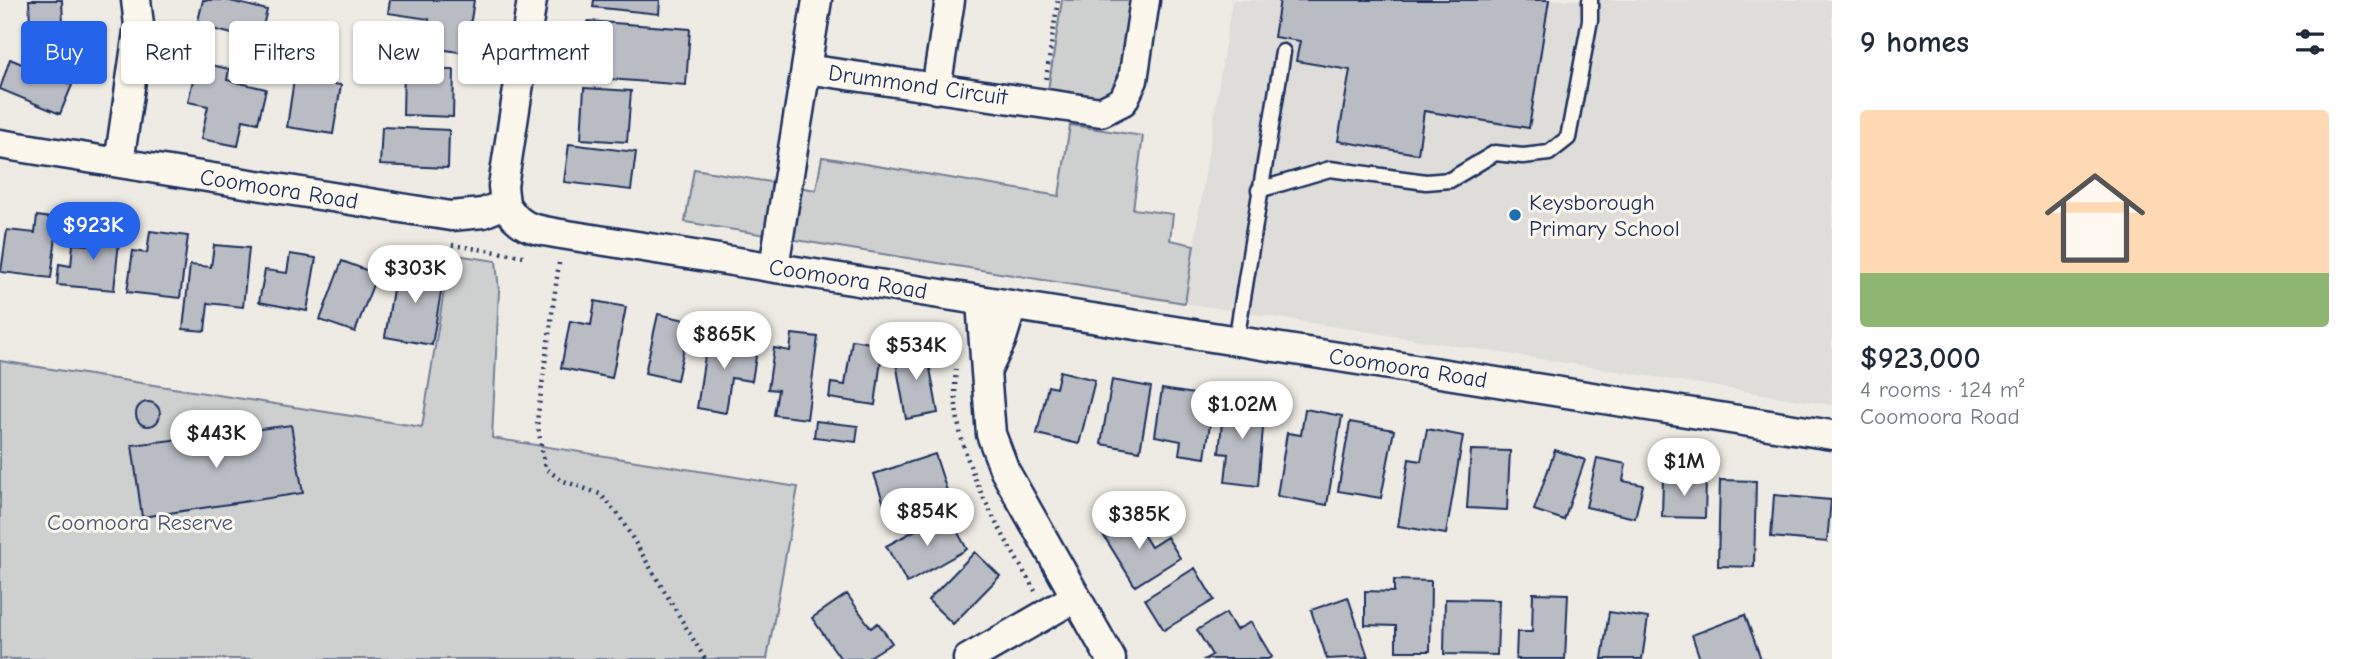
<!DOCTYPE html>
<html lang="en">
<head>
<meta charset="utf-8">
<style>
	:root { --surface:#fff; --page:#f2f2f3; --text:#1f2937; --muted:#747a83; --accent:#2563eb }
	body { margin:0; font-family:"Comic Neue",sans-serif; background:var(--page); color:var(--text); height:100vh; display:flex; flex-direction:column; font-size:26px; white-space:nowrap }
	* { box-sizing:border-box; margin:0 }
	p { font-size:23px; color:var(--muted) }
	.icon { flex:none; width:38px; height:38px; fill:none; stroke:currentColor; stroke-width:2; stroke-linecap:round; stroke-linejoin:round }
	.map { position:relative; flex:1; overflow:hidden }
	.details { display:flex; flex-direction:column; background:var(--surface); width:525px }
	.details>* { flex:none }
	.hud { position:absolute; left:21px; top:21px; width:665px; height:63px; display:flex; gap:14px }
	.price { position:absolute; translate:-50% -60px; padding:0 16px; border-radius:24px; background:#fff; color:#222; font-size:23px; line-height:46px; filter:drop-shadow(0 2px 4px #0008) }
	.price::after { content:''; position:absolute; left:50%; top:42px; width:21px; height:16px; margin-left:-10px; background:inherit; clip-path:polygon(0 0,100% 0,50% 100%) }
	.price.active { background:var(--accent); color:#fff }
	ul { padding:0; list-style:none }
	li { display:grid; align-content:center; gap:14px; height:371px; padding:0 28px }
	li span { display:grid; place-items:center; height:217px; border-radius:7px; color:#555 }
	li>.icon { margin-inline-start:auto }
	span .icon { width:126px; height:126px; fill:#fffc; stroke-width:1 }
	li b { font-size:30px }
	h2 { display:flex; justify-content:space-between; align-items:center; height:84px; padding:0 28px; font-size:30px }
	.pill { padding:0 24px; border-radius:7px; background:var(--surface); box-shadow:0 2px 5px #0004; font-size:24px; line-height:63px }
	.pill.active { background:var(--accent); color:#fff }
	main { display:flex; flex:1; min-height:0 }
	.map>svg:first-child { display:block }
</style>
</head>
<body>
<main>
<div class="map">
<svg width="1832" height="659" viewBox="0 0 1832 659">
	<rect width="100%" height="100%" fill="#eeebe4"/>
	<filter id="ink" filterUnits="userSpaceOnUse"><feTurbulence type="fractalNoise" baseFrequency=".0143" numOctaves="2"/><feDisplacementMap in="SourceGraphic" scale="14" xChannelSelector="R" yChannelSelector="G"/><feConvolveMatrix kernelMatrix="1 2 1 2 8 2 1 2 1" color-interpolation-filters="sRGB"/></filter>
	<g filter="url(#ink)">
		<path fill="#deddda" d="M1232,0H1832V405L1185,303Z"/>
		<path fill="#cecfcf" stroke="#747f96" stroke-width="2" d="M1062,0H1132L1134,29L1114,100L1048,90Z
			M1070,125L1143,136L1133,209L1173,214L1170,240L1194,245L1185,303L685,222L694,169L816,190L822,157L1059,196Z
			M450,254L496,261L499,291L492,438L798,487L767,659H0V361L422,427Z"/>
		<path fill="#b9bcc3" stroke="#1b2f5e" stroke-width="2" d="M29,0H62L63,25L30,26Z
			M203,0H226L267,10L257,50L234,45L236,35L197,25Z
			M390,0H474L466,53L425,47L429,19L388,13Z
			M594,0H660L659,14L593,7Z
			M1280,0H1549L1529,128L1424,111L1418,154L1338,141L1350,70L1296,61L1300,41L1274,37Z
			M588,21L690,29L686,85L584,77Z
			M10,59L72,85L60,114L0,89Z
			M197,62L229,69L227,80L266,89L258,123L243,120L238,146L201,139L208,106L188,102Z
			M404,69L454,70L453,117L403,115Z
			M294,79L341,85L333,134L287,127Z
			M584,88L631,91L627,142L581,139Z
			M382,127L449,130L448,168L380,165Z
			M569,144L636,152L631,190L564,182Z
			M37,216L58,219L51,278L1,272L7,230L35,233Z
			M89,228L120,231L114,290L57,285L59,264L71,266L73,244L88,245Z
			M150,231L188,236L180,298L127,292L133,251L147,253Z
			M214,245L249,248L243,307L208,303L205,331L183,329L190,265L211,267Z
			M290,254L316,258L307,311L259,302L265,270L287,273Z
			M342,261L377,274L355,332L320,320Z
			M397,266L444,274L432,345L385,337Z
			M595,301L626,307L612,378L561,368L570,321L591,325Z
			M658,314L690,321L677,380L645,373Z
			M792,334L818,337L807,419L774,415L778,390L768,389L774,348L790,351Z
			M708,336L758,344L752,381L731,378L726,413L697,408Z
			M852,340L883,345L875,405L829,398L831,383L845,385Z
			M926,346L938,413L906,419L894,351Z
			M1060,371L1095,380L1079,444L1037,434L1048,386L1056,388Z
			M1112,380L1151,387L1140,451L1101,444Z
			M1162,389L1214,397L1205,458L1179,454L1181,441L1155,436Z
			M1224,401L1265,405L1258,486L1225,482L1228,454L1219,453Z
			M136 414a12 12 0 1 1 24 0a12 12 0 1 1-24 0Z
			M1305,409L1342,416L1327,505L1277,496L1287,433L1301,435Z
			M816,421L858,426L856,442L814,437Z
			M1350,422L1394,430L1381,498L1338,491Z
			M291,425L303,493L142,517L132,445Z
			M1427,429L1463,436L1446,534L1398,526L1409,459L1421,461Z
			M1471,450L1510,451L1507,510L1467,508Z
			M1555,450L1585,460L1564,520L1534,510Z
			M935,454L947,491L886,510L874,474Z
			M1597,458L1626,464L1623,481L1643,485L1635,518L1586,507Z
			M1663,478L1706,479L1705,518L1662,517Z
			M1720,480L1756,481L1754,567L1718,566Z
			M1774,495L1831,500L1827,542L1771,537Z
			M947,513L967,549L907,583L886,546Z
			M1131,515L1151,547L1167,537L1180,558L1135,586L1102,533Z
			M975,552L1000,576L953,624L928,600Z
			M1195,568L1214,600L1164,630L1145,599Z
			M1394,580L1431,581L1430,651H1396V626L1365,625V591L1394,592Z
			M1533,593L1568,594L1565,659H1516L1517,632H1532Z
			M847,594L871,628L878,623L892,643L866,659H841L812,618Z
			M1348,597L1368,657L1327,659L1311,610Z
			M1445,599L1499,600L1497,655L1444,654Z
			M1609,612L1648,618L1642,659H1602Z
			M1226,613L1236,630L1251,622L1272,657L1268,659H1205L1212,655L1197,630Z
			M1745,615L1761,659H1700L1692,635Z"/>
		<g fill="none" stroke-linecap="round" stroke-linejoin="round">
			<g stroke="#1b2f5e" stroke-width="19">
				<path id="lane" d="M1259,190L1330,169L1426,182L1450,180L1495,153L1523,156L1549,153L1568,138L1590,20V0
					M1236,341L1283,52"/>
			</g>
			<g stroke="#1b2f5e" stroke-width="33">
				<path id="street" d="M806,69L1101,112L1123,101L1133,80L1145,0
					M936,89L950,0
					M0,144L451,216L483,213L505,204C520,229 533,229 561,234L1832,435
					M119,163L139,25L136,0
					M505,204L503,186L532,0
					M774,267L817,0
					M981,301L986,372
					M1012,306L1001,341L986,372L991,434L1005,471L1111,659
					M968,659L1076,597"/>
			</g>
			<path stroke="#1b2f5e" stroke-width="4.5" stroke-dasharray="2 5" stroke-linecap="butt" d="M1046,79L1058,0
				M452,245L523,256
				M559,263L537,421L545,468L561,480L600,494L618,514L705,659
				M956,369C948,452 996,522 1035,591"/>
			<use href="#lane" stroke="#fbf7ec" stroke-width="14"/>
			<use href="#street" stroke="#fbf7ec" stroke-width="28"/>
		</g>
	</g>
	<circle fill="#1f6fb2" stroke="#fbf7ec" stroke-width="2.5" cx="1515" cy="215" r="7"/>
	<g text-anchor="middle" dominant-baseline="central" stroke-width="6" stroke-linejoin="round" paint-order="stroke">
		<g font-size="23" fill="#1b2f5e" stroke="#fbf7ec">
			<text transform="translate(918 85) rotate(8)">Drummond Circuit</text>
			<text transform="translate(279 189) rotate(9)">Coomoora Road</text>
			<text transform="translate(848 279) rotate(9)">Coomoora Road</text>
			<text transform="translate(1408 368) rotate(9)">Coomoora Road</text>
		</g>
		<g font-size="23" fill="#1b2f5e" stroke="#fbf7ec" text-anchor="start">
			<text x="1529" y="202">Keysborough<tspan x="1529" dy="26">Primary School</tspan></text>
		</g>
		<g font-size="23" fill="#48577a" stroke="#fbf7ec">
			<text x="140" y="522">Coomoora Reserve</text>
		</g>
	</g>
</svg>
<b class="price active" style="left:93px;top:262px">$923K</b>
<b class="price" style="left:415px;top:305px">$303K</b>
<b class="price" style="left:724px;top:371px">$865K</b>
<b class="price" style="left:916px;top:382px">$534K</b>
<b class="price" style="left:1242px;top:441px">$1.02M</b>
<b class="price" style="left:216px;top:470px">$443K</b>
<b class="price" style="left:1684px;top:498px">$1M</b>
<b class="price" style="left:927px;top:548px">$854K</b>
<b class="price" style="left:1139px;top:551px">$385K</b>
<div class="hud">
<a class="pill active">Buy</a>
<a class="pill">Rent</a>
<a class="pill">Filters</a>
<a class="pill">New</a>
<a class="pill">Apartment</a>
</div>
</div>
<section class="details">
<h2>9 homes<svg class="icon" aria-label="filters" viewBox="0 0 24 24"><path d="M4 7h16M4 17h16"/><circle cx="9" cy="7" r="2"/><circle cx="15" cy="17" r="2"/></svg></h2>
<ul>
<li><span style="background:linear-gradient(#ffd9b3 75%,#8fb573 0)"><svg class="icon" aria-label="home" viewBox="0 0 24 24"><path d="M3 11l9-7 9 7M6 9v11h12V9"/></svg></span><div><b>$923,000</b><p>4 rooms · 124 m²</p><p>Coomoora Road</p></div></li>
</ul>
</section>
</main>
</body>
</html>
